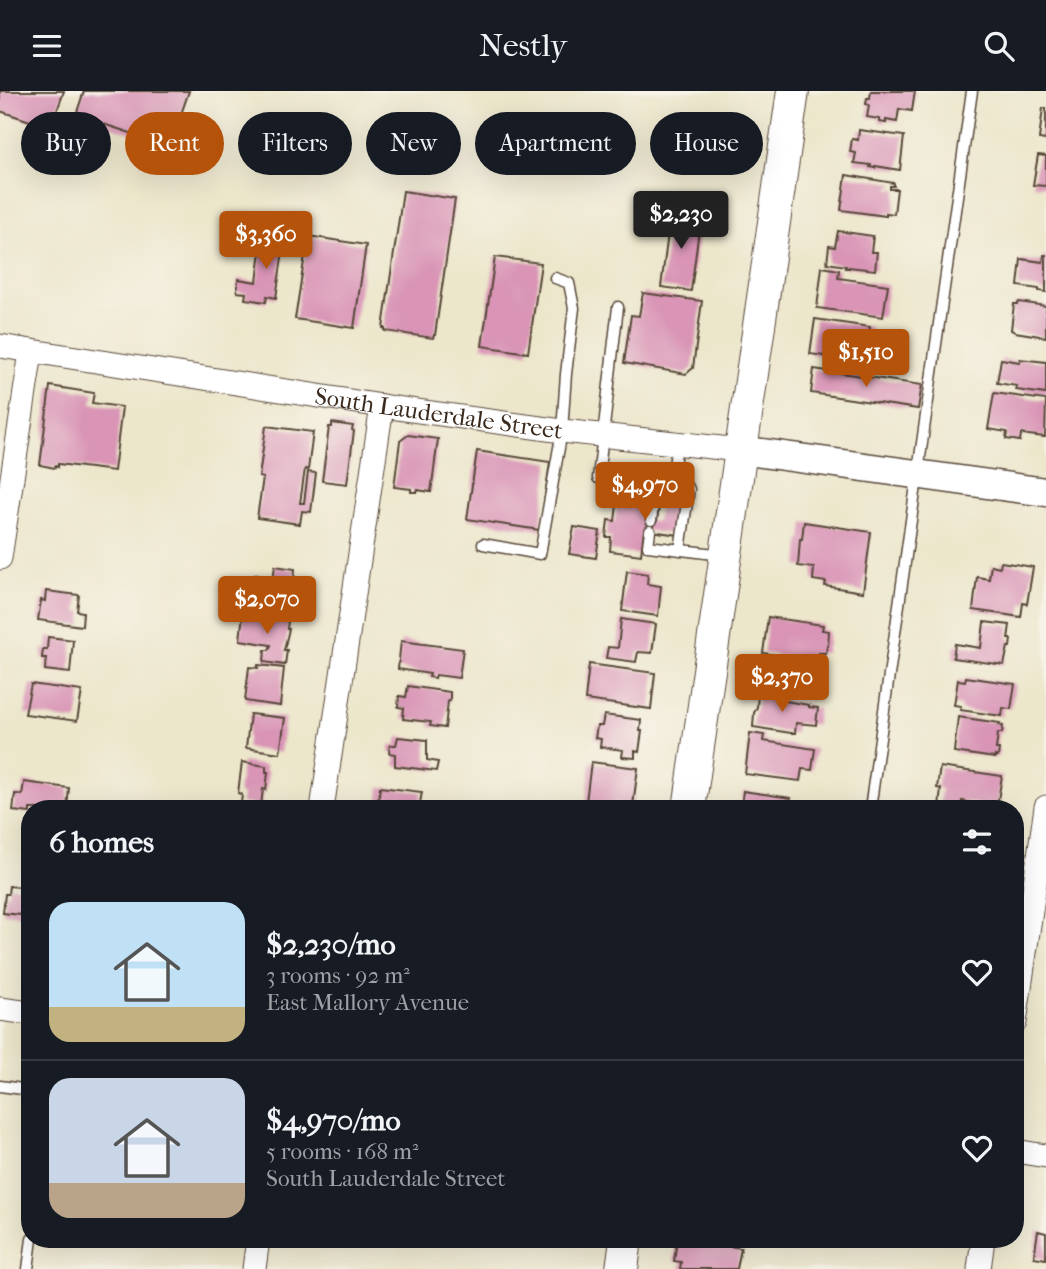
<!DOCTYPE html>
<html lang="en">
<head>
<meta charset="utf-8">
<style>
	:root { --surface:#171b24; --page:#242831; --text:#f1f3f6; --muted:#9ea1a6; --line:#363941; --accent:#b45309 }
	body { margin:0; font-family:"IM FELL French Canon",serif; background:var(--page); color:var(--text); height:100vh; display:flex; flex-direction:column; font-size:26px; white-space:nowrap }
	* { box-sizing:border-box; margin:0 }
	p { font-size:23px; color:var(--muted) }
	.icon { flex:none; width:38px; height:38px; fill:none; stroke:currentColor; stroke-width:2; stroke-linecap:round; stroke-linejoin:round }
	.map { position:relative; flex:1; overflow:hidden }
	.details { position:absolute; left:21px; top:709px; width:1003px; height:448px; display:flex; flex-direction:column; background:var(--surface); border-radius:28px; box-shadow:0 7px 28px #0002 }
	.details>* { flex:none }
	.top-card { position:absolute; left:21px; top:21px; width:1004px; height:63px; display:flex; gap:14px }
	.price { position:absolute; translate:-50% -60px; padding:0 16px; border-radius:7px; background:var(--accent); color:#fff; font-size:23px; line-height:46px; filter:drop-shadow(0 2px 4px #0008) }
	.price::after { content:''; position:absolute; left:50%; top:42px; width:21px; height:16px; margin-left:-10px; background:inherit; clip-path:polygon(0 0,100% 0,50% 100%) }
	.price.selected { background:#222; color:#fff }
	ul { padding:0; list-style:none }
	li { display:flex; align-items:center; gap:21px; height:175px; padding:0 28px }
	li+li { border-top:2px solid var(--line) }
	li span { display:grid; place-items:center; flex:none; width:196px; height:140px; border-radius:21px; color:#555 }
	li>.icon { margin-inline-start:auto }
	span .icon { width:84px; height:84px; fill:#fffc; stroke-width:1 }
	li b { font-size:30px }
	h2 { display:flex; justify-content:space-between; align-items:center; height:84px; padding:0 28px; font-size:30px }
	.tag { padding:0 24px; border-radius:32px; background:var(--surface); box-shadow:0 7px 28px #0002; font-size:24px; line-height:63px }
	.tag.selected { background:var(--accent); color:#fff }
	header { display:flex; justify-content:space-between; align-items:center; height:91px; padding:0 28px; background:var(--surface); font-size:32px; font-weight:600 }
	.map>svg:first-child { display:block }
</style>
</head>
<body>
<header><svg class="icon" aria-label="menu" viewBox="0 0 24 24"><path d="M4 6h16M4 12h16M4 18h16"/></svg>Nestly<svg class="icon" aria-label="search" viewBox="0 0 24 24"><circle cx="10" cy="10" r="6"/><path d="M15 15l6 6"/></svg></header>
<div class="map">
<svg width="1046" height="1178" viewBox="0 0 1046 1178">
	<rect width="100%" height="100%" fill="#f7f3e8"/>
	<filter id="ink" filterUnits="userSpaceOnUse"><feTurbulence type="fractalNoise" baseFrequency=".0143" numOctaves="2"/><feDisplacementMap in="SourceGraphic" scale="14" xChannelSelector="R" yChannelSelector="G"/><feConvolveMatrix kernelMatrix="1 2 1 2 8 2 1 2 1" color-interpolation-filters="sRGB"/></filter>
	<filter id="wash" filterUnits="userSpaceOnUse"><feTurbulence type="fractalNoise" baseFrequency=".00686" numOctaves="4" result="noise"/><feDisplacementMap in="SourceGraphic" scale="28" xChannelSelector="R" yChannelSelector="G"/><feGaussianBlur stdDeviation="1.57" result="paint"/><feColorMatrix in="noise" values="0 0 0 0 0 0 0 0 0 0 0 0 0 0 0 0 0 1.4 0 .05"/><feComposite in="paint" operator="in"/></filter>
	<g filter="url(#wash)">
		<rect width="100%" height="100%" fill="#ece6cb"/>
		<g id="blocks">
			<path fill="#d994b6" d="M0,0H64L51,37L0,20Z
				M84,0H189L170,55L76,24Z
				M871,0H915L912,20L899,18L897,31L886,29V32L879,31V28L867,26L869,14L866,13L867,7H870Z
				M1043,17H1046V49L1039,48Z
				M859,39L904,45L900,79L875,75V77L870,76L871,74L854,72L856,62L850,61L852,48L858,49Z
				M1038,64L1046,65V95L1033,94Z
				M846,84L894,92V95H890V98H897L894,123L886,122V125L841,119Z
				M403,100L455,108L435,244H434L433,247L385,240V237H383Z
				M671,119L701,123L691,200L661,196Z
				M838,140L873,145L871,161H877L875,179L849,176V177H845L846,175L827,172L829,155L835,156Z
				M263,143L285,146L276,207L267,205L266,211L245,208L246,202L237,201L238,188L257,191Z
				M308,145L366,154L354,237L295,228Z
				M1044,164H1046V201L1039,200V198L1018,195L1021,168L1043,171Z
				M495,166L541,172L528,262L482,255Z
				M822,176L839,179L838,187L888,194L883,226L817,217Z
				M643,202L702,210L693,277L686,283L624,272L631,224L639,225Z
				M1019,211L1046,215V246L1015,241L1011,239L1014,213H1018Z
				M815,228L870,236L869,244L874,245L871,266L866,265L865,271L810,263Z
				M1001,268L1020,271V268L1046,271V303L1016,299L1017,295L997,292Z
				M814,278L922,294L918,318L811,302Z
				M50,295L94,302L92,312L122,316L114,380L58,373V376L55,375V377L40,374Z
				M994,302L1046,309L1045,346L1021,343L1020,350L1006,348L1007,341L988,338Z
				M332,332L353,335L352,339L354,340L347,393L322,390L329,336H332Z
				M266,335L313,341L308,379L305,378L300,412H304L308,381L316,382L311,421L302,420L300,433L257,427L263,387L259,386Z
				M408,344L438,348L431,401L417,399V401H411V398L394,396L400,350Z
				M477,360L550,371L540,439L467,428Z
				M662,396L686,400L679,444L644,439L641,464L610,460L611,446H606L608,429L615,430L617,414L642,417L648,424L647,429L657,430Z
				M804,431L871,441L863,501L825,495L826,491L813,489L814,477L798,475L800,448H802Z
				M574,436L600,440L596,467L569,463Z
				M1001,471L1033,476L1027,513L1023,512L1021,526L973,519L977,486L989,488L991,474L1000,476Z
				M275,475L295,478L294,489L297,490L295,503H298L297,513L294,512L292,522L243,516L245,501L253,503L255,484L273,487Z
				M627,480L648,483L647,493L661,495L658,525L622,520Z
				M46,500L79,504L77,520L83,521L82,535L38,529L41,509L45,510Z
				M243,523L288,530L287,538H289L284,559H287L285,574L264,571L265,559H269L271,554L240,549Z
				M768,526L823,534L822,539L829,540L828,555H827L826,562H819L818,570L763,562Z
				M621,528L656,533L652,562L638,561L636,571L606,567L608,556L618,557Z
				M984,531L1010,534L1008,548H1011L1010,556H1008L1004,574L953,567L955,553L981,557Z
				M48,546L73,549L70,582L45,579L46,567H42L43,558H47Z
				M401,550L463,558L459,587L436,584L435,587L429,586L430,583L398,578Z
				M589,573L655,582L651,618L585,609Z
				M258,574L284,577L280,615L245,610L249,576L258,577Z
				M966,586L1015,593L1011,618L1003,617L1002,625L960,619L961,615L954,614L958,589L965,590Z
				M31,593L82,600L77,630L25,623Z
				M408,595L450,601V610H448L445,637L430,635L431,631L403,628L404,617L398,616L399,605L406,606Z
				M764,602L780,605L779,609L809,614V616L818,617L816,634L796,632L795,642H791L753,636L754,622L757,616L758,603Z
				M250,623L285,627L280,662L246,657Z
				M604,624L641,629L640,640H642L639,661L635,660V667L622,666L623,659L600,656L601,648L595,647L597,635H602Z
				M958,626L1000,632L999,634L1003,635L1002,642H998L996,658H999L998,666L995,665V667L954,661Z
				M750,642L764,644L763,650L815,658L812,679L802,678L800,690L745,683Z
				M398,646L427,649V669L438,671L436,680L395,675V663L389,662L390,654H396Z
				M242,671L266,675V681H268L266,699L263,698L261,715L241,712L242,704L238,702Z
				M591,671L638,677L633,714L613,711V714L586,711Z
				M940,676L1002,685L997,715L985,713V715L962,710L961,718L939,716L941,698L937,697Z
				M24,691L69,697L67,718H30V722L13,720L15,703L22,704Z
				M380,696L422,701L419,718H377Z
				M743,700L791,707L790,710L802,712L801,718L741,716Z
				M9,795L30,797V825L3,822L5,803H8Z
				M1038,1140L1046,1142V1168L1034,1166Z
				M677,1148L690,1150V1148H722L721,1154L741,1157L737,1178H680L681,1171L674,1170Z"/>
		</g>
	</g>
	<g filter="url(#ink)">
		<use href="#blocks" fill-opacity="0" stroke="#564638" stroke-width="2"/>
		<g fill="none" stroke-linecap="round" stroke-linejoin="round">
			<g stroke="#564638" stroke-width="13">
				<path id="service" d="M618,216L598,387L656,393
					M673,383L689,398L680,459
					M651,429L656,393L673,383L677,352
					M650,440L648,455L723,464
					M483,453L540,463L562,340L566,283L574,217L569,192L555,187
					M870,718L972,0
					M0,995L30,999
					M28,1178L32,1148"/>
			</g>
			<g stroke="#564638" stroke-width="25">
				<g id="minor">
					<path id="s1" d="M0,255L382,315L562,340L740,359"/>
					<path d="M0,467L31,261"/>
					<path d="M322,718L382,315"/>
					<path d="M0,918L30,922"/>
					<path d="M1015,931L1046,716"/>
					<path d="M1015,1060L1046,1065"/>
					<path d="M254,1178L258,1148"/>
					<path d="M979,1178L983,1148"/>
				</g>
			</g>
			<g stroke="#564638" stroke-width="31">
				<path id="tertiary" d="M740,359L1046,401"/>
			</g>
			<g stroke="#564638" stroke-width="34">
				<path id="secondary" d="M689,718L793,0
					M622,1178L626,1148"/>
			</g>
			<use href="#service" stroke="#fff" stroke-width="10"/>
			<use href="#minor" stroke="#fff" stroke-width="23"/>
			<use href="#tertiary" stroke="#fff" stroke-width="28"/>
			<use href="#secondary" stroke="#fff" stroke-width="32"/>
		</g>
	</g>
	<g text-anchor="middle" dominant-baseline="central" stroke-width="6" stroke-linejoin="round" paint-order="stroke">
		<g font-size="24" fill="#3b2a1e" stroke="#f7f3e8">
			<text stroke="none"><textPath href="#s1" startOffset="444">South Lauderdale Street</textPath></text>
		</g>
	</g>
</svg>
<b class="price selected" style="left:681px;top:160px">$2,230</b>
<b class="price" style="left:266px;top:180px">$3,360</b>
<b class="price" style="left:866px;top:298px">$1,510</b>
<b class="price" style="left:645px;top:431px">$4,970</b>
<b class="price" style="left:267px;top:545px">$2,070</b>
<b class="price" style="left:782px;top:623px">$2,370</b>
<div class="top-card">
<a class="tag">Buy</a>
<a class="tag selected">Rent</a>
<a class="tag">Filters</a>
<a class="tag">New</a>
<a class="tag">Apartment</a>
<a class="tag">House</a>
</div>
<section class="details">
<h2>6 homes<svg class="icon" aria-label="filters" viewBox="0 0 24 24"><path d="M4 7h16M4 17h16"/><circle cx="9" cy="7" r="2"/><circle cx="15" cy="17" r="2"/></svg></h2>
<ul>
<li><span style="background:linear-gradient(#bfe0f5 75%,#c2b280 0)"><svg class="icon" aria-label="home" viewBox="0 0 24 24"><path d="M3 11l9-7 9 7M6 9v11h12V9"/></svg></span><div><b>$2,230/mo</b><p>3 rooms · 92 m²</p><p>East Mallory Avenue</p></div><svg class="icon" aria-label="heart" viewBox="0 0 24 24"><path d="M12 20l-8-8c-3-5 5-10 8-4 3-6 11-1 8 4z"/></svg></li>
<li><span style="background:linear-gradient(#c9d6e8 75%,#b9a48a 0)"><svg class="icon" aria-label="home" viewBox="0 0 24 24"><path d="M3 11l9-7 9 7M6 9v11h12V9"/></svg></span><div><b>$4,970/mo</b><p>5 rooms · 168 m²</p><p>South Lauderdale Street</p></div><svg class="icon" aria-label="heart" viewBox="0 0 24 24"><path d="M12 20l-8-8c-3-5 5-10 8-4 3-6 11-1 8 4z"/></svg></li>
</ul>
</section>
</div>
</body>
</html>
